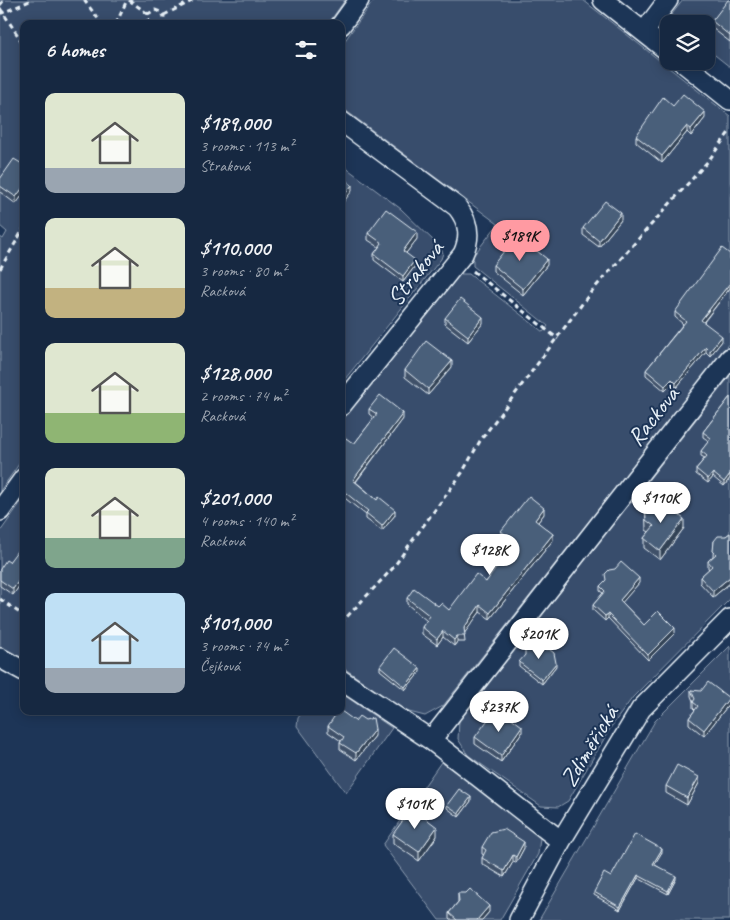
<!DOCTYPE html>
<html lang="en">
<head>
<meta charset="utf-8">
<style>
	:root { --surface:#162841; --page:#1f3048; --text:#f1f3f6; --muted:#9ea6b1; --line:#35445a; --accent:#ff9aa2 }
	body { margin:0; font-family:Caveat,sans-serif; background:var(--page); color:var(--text); height:100vh; display:flex; flex-direction:column; font-size:19px; white-space:nowrap }
	* { box-sizing:border-box; margin:0 }
	p { font-size:16px; color:var(--muted) }
	.icon { flex:none; width:28px; height:28px; fill:none; stroke:currentColor; stroke-width:2; stroke-linecap:round; stroke-linejoin:round }
	.map { position:relative; flex:1; overflow:hidden }
	.panel { position:absolute; left:20px; top:20px; width:325px; height:695px; display:flex; flex-direction:column; background:var(--surface); border-radius:10px; box-shadow:0 2px 12px #0003,0 0 0 1px var(--line) }
	.panel>* { flex:none }
	.tools { position:absolute; left:660px; top:15px; display:grid; gap:10px }
	.tools a { display:grid; place-items:center; width:55px; height:55px; border-radius:10px; background:var(--surface); box-shadow:0 2px 12px #0003,0 0 0 1px var(--line); font-size:25px }
	.price { position:absolute; translate:-50% -42px; padding:0 11px; border-radius:18px; background:#fff; color:#222; font-size:16px; line-height:32px; filter:drop-shadow(0 1px 2px #0008) }
	.price::after { content:''; position:absolute; left:50%; top:30px; width:15px; height:11px; margin-left:-8px; background:inherit; clip-path:polygon(0 0,100% 0,50% 100%) }
	.price.active { background:var(--accent); color:#111 }
	ul { padding:0; list-style:none }
	li { display:flex; align-items:center; gap:15px; height:125px; padding:0 25px }
	li span { display:grid; place-items:center; flex:none; width:140px; height:100px; border-radius:10px; color:#555 }
	li>.icon { margin-inline-start:auto }
	span .icon { width:60px; height:60px; fill:#fffc; stroke-width:1 }
	li b { font-size:21px }
	h2 { display:flex; justify-content:space-between; align-items:center; height:60px; padding:0 25px; font-size:21px }
	.map>svg:first-child { display:block }
</style>
</head>
<body>
<div class="map">
<svg width="730" height="920" viewBox="0 0 730 920">
	<rect width="100%" height="100%" fill="#1d3557"/>
	<filter id="ink" filterUnits="userSpaceOnUse"><feTurbulence type="fractalNoise" baseFrequency=".02" numOctaves="2"/><feDisplacementMap in="SourceGraphic" scale="10" xChannelSelector="R" yChannelSelector="G"/><feConvolveMatrix kernelMatrix="1 2 1 2 8 2 1 2 1" color-interpolation-filters="sRGB"/></filter>
	<g filter="url(#ink)">
		<path fill="#374d6c" stroke="#909fb2" d="M0,0H345L328,24H24V457L0,491V237L3,239L7,232L0,226Z
			M374,0H583L730,116V342L443,706L425,716L405,711L341,666V422L460,274H469L543,332L548,326L473,266V256L498,224L341,107V46Z
			M683,0H730V67L706,48V24H676L669,18Z
			M341,164L401,209L440,247L443,253L441,259L341,384Z
			M730,376V599L633,697L611,727L568,801L558,807L541,806L468,755L458,739L459,721Z
			M24,498V660L0,648V532Z
			M730,646V920H539L655,721Z
			M341,693L392,728L346,793L297,726L298,718L303,711H341Z
			M441,762L531,825L540,838L538,854L500,920H439L383,845Z"/>
		<g fill="none" stroke-linecap="round" stroke-linejoin="round">
			<g stroke="#e8f1f8" stroke-width="22">
				<path id="street" d="M603,0L669,52
					M341,25L359,0
					M644,32L668,0
					M681,61L730,100
					M341,121L457,207C469,222 471,237 463,254L341,406
					M0,511L24,478
					M0,658L24,671
					M341,680L431,740L561,841
					M431,740L730,358
					M519,920L561,841L641,709L730,619"/>
			</g>
			<path stroke="#e8f1f8" stroke-width="3" stroke-dasharray="5 4" stroke-linecap="butt" d="M84,0L102,24
				M129,0L148,14
				M0,5L4,0
				M0,8L24,45
				M0,14L32,0
				M164,15L194,0
				M116,24L127,0
				M148,24V14L155,10L161,12L164,16L163,24
				M0,269L24,228
				M473,271L558,339
				M0,599L24,616
				M341,623L393,568L407,548L462,473L480,441L591,292L709,160L730,131"/>
			<use href="#street" stroke="#1d3557" stroke-width="19"/>
		</g>
		<path fill="#3f5169" stroke="#e8f1f8" d="M730,0V42L712,28V21Z
			M673,106L705,118L691,136L687,132L662,163L636,142V136Z
			M24,165V193L16,204L0,192V179Z
			M621,220L599,247L583,235V228Z
			M368,233L417,239L406,253L415,266L403,282L374,260V254L379,247L368,240Z
			M493,265H547L523,295L493,271Z
			M730,288L704,322L722,341L710,356L706,352L676,388L672,384L665,391L646,375V370L683,324L675,317V312Z
			M445,318L483,323L468,342L445,324Z
			M452,367L428,395L405,377V370Z
			M730,397V478L724,486L713,477L708,483L696,474V469L705,458L701,456V451L709,441L703,437V432Z
			M369,409L403,419L356,482L395,515L382,531L366,519V515L341,495V444H354L374,418L369,414Z
			M645,501L684,528L660,560L644,548V538L649,532L646,530Z
			M544,514L538,522L553,540L490,619L480,612L464,633L465,642H457L454,646L443,637L437,645L422,634V627L427,621L407,604V598L438,606L449,610L486,582L512,546L501,538V531Z
			M730,533V583L713,597L700,583V577L709,569L708,568V561L713,556L714,541L726,536Z
			M24,544V579L13,595L0,586V569L9,562Z
			M639,583L622,602L644,625L675,633L648,660L608,618L605,621L593,610V605L603,593L600,591V586Z
			M519,662L556,666L542,684L519,666Z
			M380,666L420,672L405,690L380,670Z
			M691,690L729,704L704,736L689,724V718L695,710L693,708V701L691,696Z
			M495,721L522,732L501,762L475,744V737Z
			M328,726L375,736L356,760L340,749V743L341,741L328,732Z
			M699,783L687,805L666,793V786Z
			M471,801L459,817L447,808V805Z
			M393,834L437,836L419,861L393,843Z
			M482,847L524,848L516,863L513,862L504,877L482,864V858L484,855L482,854Z
			M662,852L654,864L676,879L668,894L638,878L620,910L594,895V892L611,877Z
			M458,893L489,912L482,920H450L449,919V913L458,902Z"/>
		<path fill="#334255" stroke="#e8f1f8" d="M705,112V118L691,136V129Z
			M687,126V132L662,163V156Z
			M352,185V191L341,205V199Z
			M24,186V193L16,204V197Z
			M621,213V220L599,247V241Z
			M417,232V239L403,257V251Z
			M547,259V265L523,295V289Z
			M415,260V266L403,282V276Z
			M730,283V288L701,325V320Z
			M483,317V323L468,342V336Z
			M722,336V341L710,356V351Z
			M706,347V352L676,388V383Z
			M452,361V367L428,395V389Z
			M672,379V384L665,391V386Z
			M403,413V419L353,485V480Z
			M713,473V477L708,483V479Z
			M730,474V478L724,486V482Z
			M544,508V514L535,526V520Z
			M395,510V515L382,531V526Z
			M684,519V528L660,560V551Z
			M553,534V540L490,619V613Z
			M24,573V579L13,595V589Z
			M730,577V583L713,597V591Z
			M639,578V583L620,605V600Z
			M480,605V612L464,634V628Z
			M608,614V618L605,621V616Z
			M675,628V633L648,660V655Z
			M443,631V637L437,645V639Z
			M457,636V642L454,646V640Z
			M556,663V666L542,684V680Z
			M420,668V672L405,690V687Z
			M729,698V704L704,736V730Z
			M522,726V732L501,762V756Z
			M375,729V736L356,760V753Z
			M699,777V783L687,805V798Z
			M471,797V801L459,817V813Z
			M437,827V836L419,861V852Z
			M524,842V848L516,863V857Z
			M662,849V852L653,867V864Z
			M513,855V862L504,877V871Z
			M638,875V878L620,910V907Z
			M676,876V879L668,894V891Z
			M489,906V912L482,920H477Z"/>
		<path fill="#495e7a" stroke="#e8f1f8" d="M728,0H730V36L712,21Z
			M683,94L705,112L691,129L687,126L662,156L636,136L663,97L673,106Z
			M14,159L24,165V186L16,197L0,186V179Z
			M341,177L352,185L341,199Z
			M605,201L621,213L599,241L583,228Z
			M386,209L417,232L403,251L415,260L403,276L374,254L382,243L368,233Z
			M517,235L547,259L523,289L493,265Z
			M722,248L730,254V283L701,320L722,336L710,351L706,347L676,383L672,379L665,386L646,370L686,321L675,312Z
			M460,299L483,317L468,336L445,318Z
			M426,341L452,361L428,389L405,370Z
			M380,395L403,413L353,480L377,500L379,497L395,510L382,526L366,513L368,511L341,489V444L346,438L354,444L377,414L369,409Z
			M730,397V474L724,482L713,473L708,479L696,469L707,456L701,451L711,438L703,432Z
			M529,496L544,508L535,520L553,534L490,613L480,605L464,628L465,636H457L454,640L443,631L437,639L422,627L430,616L407,598L414,588L438,606L441,603L449,610L476,574L486,582L515,542L501,531Z
			M645,501L664,508L666,505L684,519L660,551L644,538L654,526L646,520Z
			M730,533V577L713,591L700,577L712,566L708,561L716,554L713,551L714,541L718,536H726Z
			M23,543L24,544V573L13,589L0,580V569L6,560L9,562Z
			M621,562L639,578L620,600L644,625L658,611L675,628L648,655L608,614L605,616L593,605L605,591L600,586L606,580L605,574L609,570L615,569Z
			M535,641L546,650L549,649L554,653L556,663L542,680L519,662L525,655V650L530,649Z
			M394,648L420,668L405,687L380,666Z
			M708,682L729,698L704,730L689,718L698,706L693,702L695,699L691,690L701,691Z
			M338,711H341L355,721L359,716L365,720L373,718L375,729L356,753L340,743L344,737L328,726Z
			M502,711L522,726L501,756L475,737L490,717L495,721Z
			M677,765L699,777L687,798L666,786Z
			M459,789L471,797L459,813L447,805Z
			M412,808L437,827L419,852L393,834Z
			M504,829L524,842L516,857L513,855L504,871L482,858L486,850L482,847L491,832Z
			M635,834L662,849L653,864L676,876L668,891L638,875L620,907L594,892L604,873L611,877Z
			M470,889L489,906L477,920H457L449,913L459,901L458,893H466Z"/>
	</g>
	<g text-anchor="middle" dominant-baseline="central" stroke-width="4" stroke-linejoin="round" paint-order="stroke">
		<g font-size="24" fill="#e8f1f8" stroke="#1d3557">
			<text transform="translate(415 273) rotate(-52)">Straková</text>
			<text transform="translate(653 416) rotate(-52)">Racková</text>
			<text transform="translate(589 746) rotate(-59)">Zdiměřická</text>
		</g>
	</g>
</svg>
<div class="tools">
<a><svg class="icon" aria-label="layers" viewBox="0 0 24 24"><path d="M12 4l9 5-9 5-9-5zM3 14l9 5 9-5"/></svg></a>
</div>
<b class="price active" style="left:520px;top:262px">$189K</b>
<b class="price" style="left:661px;top:524px">$110K</b>
<b class="price" style="left:490px;top:576px">$128K</b>
<b class="price" style="left:539px;top:660px">$201K</b>
<b class="price" style="left:499px;top:733px">$237K</b>
<b class="price" style="left:415px;top:830px">$101K</b>
<section class="panel">
<h2>6 homes<svg class="icon" aria-label="filters" viewBox="0 0 24 24"><path d="M4 7h16M4 17h16"/><circle cx="9" cy="7" r="2"/><circle cx="15" cy="17" r="2"/></svg></h2>
<ul>
<li><span style="background:linear-gradient(#dfe7d0 75%,#9aa5b1 0)"><svg class="icon" aria-label="home" viewBox="0 0 24 24"><path d="M3 11l9-7 9 7M6 9v11h12V9"/></svg></span><div><b>$189,000</b><p>3 rooms · 113 m²</p><p>Straková</p></div></li>
<li><span style="background:linear-gradient(#dfe7d0 70%,#c2b280 0)"><svg class="icon" aria-label="home" viewBox="0 0 24 24"><path d="M3 11l9-7 9 7M6 9v11h12V9"/></svg></span><div><b>$110,000</b><p>3 rooms · 80 m²</p><p>Racková</p></div></li>
<li><span style="background:linear-gradient(#dfe7d0 70%,#8fb573 0)"><svg class="icon" aria-label="home" viewBox="0 0 24 24"><path d="M3 11l9-7 9 7M6 9v11h12V9"/></svg></span><div><b>$128,000</b><p>2 rooms · 74 m²</p><p>Racková</p></div></li>
<li><span style="background:linear-gradient(#dfe7d0 70%,#7fa58c 0)"><svg class="icon" aria-label="home" viewBox="0 0 24 24"><path d="M3 11l9-7 9 7M6 9v11h12V9"/></svg></span><div><b>$201,000</b><p>4 rooms · 140 m²</p><p>Racková</p></div></li>
<li><span style="background:linear-gradient(#bfe0f5 75%,#9aa5b1 0)"><svg class="icon" aria-label="home" viewBox="0 0 24 24"><path d="M3 11l9-7 9 7M6 9v11h12V9"/></svg></span><div><b>$101,000</b><p>3 rooms · 74 m²</p><p>Čejková</p></div></li>
</ul>
</section>
</div>
</body>
</html>
